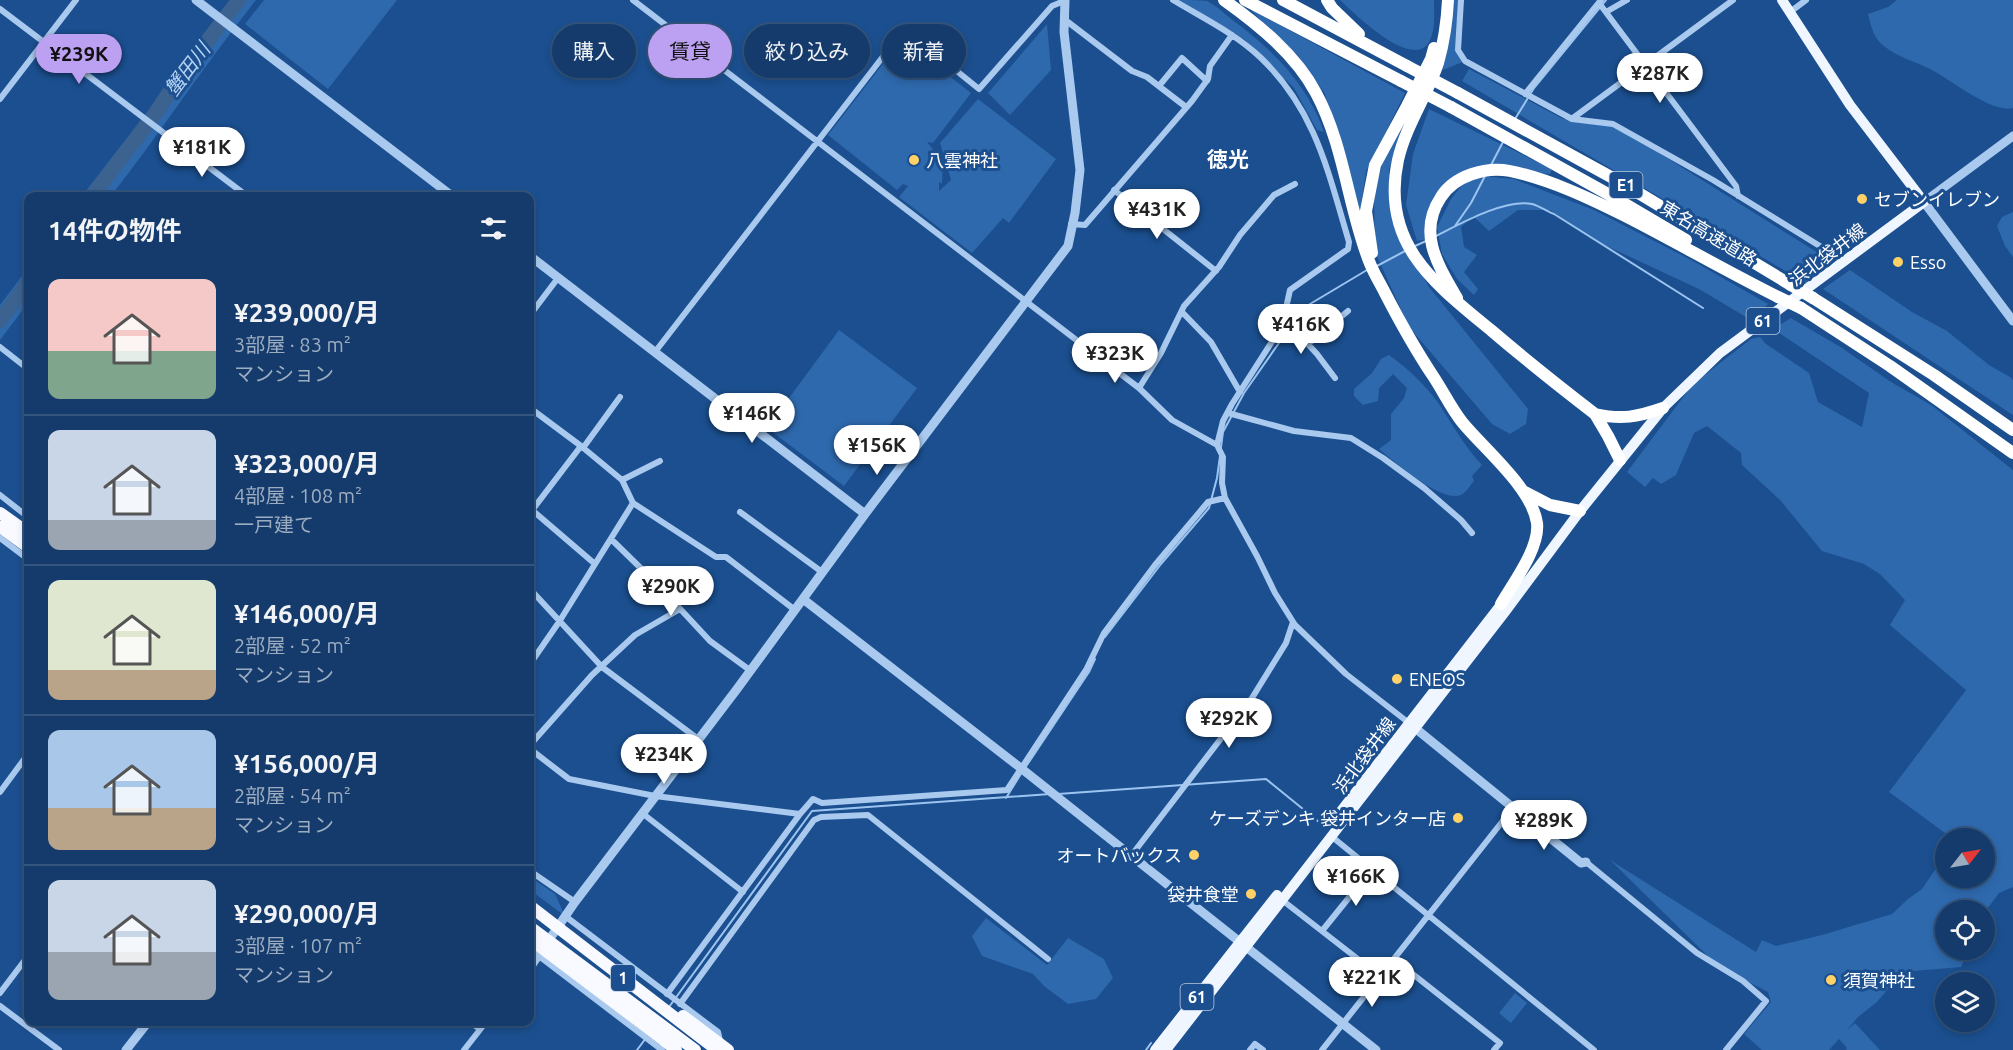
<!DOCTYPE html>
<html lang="ja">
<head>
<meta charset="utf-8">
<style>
	:root { --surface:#143b6b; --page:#214673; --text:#f1f3f6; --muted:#9dadc1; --line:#33557e; --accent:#bca0f2 }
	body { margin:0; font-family:Ubuntu,"Noto Sans JP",sans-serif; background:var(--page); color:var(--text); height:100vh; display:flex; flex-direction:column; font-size:22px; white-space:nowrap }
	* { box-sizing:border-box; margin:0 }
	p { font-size:20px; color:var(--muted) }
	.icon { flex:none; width:33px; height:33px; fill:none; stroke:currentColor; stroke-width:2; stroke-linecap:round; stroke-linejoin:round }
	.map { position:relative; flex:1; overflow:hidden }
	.details { position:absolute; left:24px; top:192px; width:510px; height:834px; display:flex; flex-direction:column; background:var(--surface); border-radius:12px; box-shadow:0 3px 9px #0003,0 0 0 2px var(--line) }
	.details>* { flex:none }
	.top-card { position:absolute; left:552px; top:24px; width:570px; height:54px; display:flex; gap:12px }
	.needle { width:39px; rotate:59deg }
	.tools { position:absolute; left:1935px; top:828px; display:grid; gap:12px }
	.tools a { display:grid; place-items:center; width:60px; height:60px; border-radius:50%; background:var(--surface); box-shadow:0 3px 9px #0003,0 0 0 2px var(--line); font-size:30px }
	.price { position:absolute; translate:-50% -51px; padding:0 14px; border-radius:21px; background:#fff; color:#222; font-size:20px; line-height:39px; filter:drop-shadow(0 2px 3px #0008) }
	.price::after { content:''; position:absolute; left:50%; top:36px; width:18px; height:14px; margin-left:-9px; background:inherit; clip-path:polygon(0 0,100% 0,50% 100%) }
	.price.active { background:var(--accent); color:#111 }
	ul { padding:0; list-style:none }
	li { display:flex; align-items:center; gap:18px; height:150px; padding:0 24px }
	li+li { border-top:2px solid var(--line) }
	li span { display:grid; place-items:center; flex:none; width:168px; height:120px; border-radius:12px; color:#555 }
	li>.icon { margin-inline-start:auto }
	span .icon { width:72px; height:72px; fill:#fffc; stroke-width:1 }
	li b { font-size:26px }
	h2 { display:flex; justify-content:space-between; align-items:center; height:72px; padding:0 24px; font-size:26px }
	.tag { padding:0 21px; border-radius:27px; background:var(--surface); box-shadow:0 3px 9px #0003,0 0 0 2px var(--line); font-size:21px; line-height:54px }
	.tag.active { background:var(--accent); color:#111 }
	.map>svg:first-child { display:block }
</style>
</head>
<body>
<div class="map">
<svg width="2013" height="1050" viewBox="0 0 2013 1050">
	<rect width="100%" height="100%" fill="#1b4f8f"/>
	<path fill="#2e69ad" d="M234,0H256C205,64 161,132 111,196H82Z
		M264,0H397L328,89L245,24Z
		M1179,0C1187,0 1200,0 1207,1C1215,5 1223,12 1230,18C1270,47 1308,84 1324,132L1317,130L1294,88L1245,40Z
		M1340,0H1434C1434,13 1436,30 1429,42C1412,71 1354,13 1340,0Z
		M1449,0H1460V55L1465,61L1443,70L1450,25Z
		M1897,0H2013V108C1992,114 1950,79 1930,69C1916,62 1895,56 1884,46C1873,38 1871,26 1868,14L1888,7Z
		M1250,9L1405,93L1366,172L1360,212L1341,143L1324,92L1303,65Z
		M1047,24L1051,70L1010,115L988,93Z
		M902,39L971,93L933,143L927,142L943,162L942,184L939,182V191L951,180L940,143L978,99L1056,159L1009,223L1003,218L972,253L899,197L908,186L903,184L897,190L828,135Z
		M1469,69L1563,119L1613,124L1831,261L1806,283L1462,81Z
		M1418,98L1389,169L1395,228L1429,287L1528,409L1526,424L1510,434L1492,424L1409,327L1375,252L1374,195L1383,161Z
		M1429,109L1552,169L1550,174L1502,171L1468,173L1442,195L1430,239L1417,241L1406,205L1413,154Z
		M1470,175L1514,179L1594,210L1693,261L1768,304L1751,320L1699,289L1598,242L1550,210H1518L1489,231L1473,216L1461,227L1464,247L1477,255L1464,272L1478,289L1474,295L1457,279L1442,254L1437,227L1451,199Z
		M2013,212V257L2005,246L1997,226L2002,217Z
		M28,268V303L0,340V305Z
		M1850,270L1912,312L1947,331L1989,365L2010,377L2013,380V415L1823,289Z
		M1791,318L1842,348L1891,382L1931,405L2013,470V887L1999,893L1985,912L1984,910H1946V950H1968L1961,967L1902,972L1877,1002L1858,1017L1847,1030L1855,1023L1880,1050H1846L1847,1048L1839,1039L1829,1050H1762L1744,1034L1771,1002L1768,992L1718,966L1610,860L1756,952L1762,940L1776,946L1822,935L1892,914L1908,899L1922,889L1945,855L1946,878H1984V838H1952L1889,792L1966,690L1890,625L1905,600L1880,574L1864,564L1822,551L1780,500L1742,465L1741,453L1707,426L1694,433L1676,475L1661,484L1653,478L1645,487L1627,472L1693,384L1751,339L1760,337L1766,344L1809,373L1818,402L1862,427L1869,393L1773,329Z
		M839,330L917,388L844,486L767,428Z
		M1389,355C1407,368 1425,384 1439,404C1452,424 1465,447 1482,465L1472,476L1474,481C1470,485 1467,492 1461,495C1441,503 1395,462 1379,449L1391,440V414L1404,398L1407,388L1393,374L1379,388L1378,401L1363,405L1354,396V389L1372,373L1381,359Z
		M530,877L555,894L565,916L530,890Z
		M986,918L1047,965L1068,938L1104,959L1113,978L1096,999L1068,1004L1044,986L1033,974L982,956L972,936Z
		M1515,993L1527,1003L1511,1023L1499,1013Z"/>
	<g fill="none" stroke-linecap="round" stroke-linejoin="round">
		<path stroke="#9cc4f0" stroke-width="2" d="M1515,119L1534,88L1606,0
			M1490,167L1504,140
			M1455,226L1471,203L1486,174
			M1434,237C1458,225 1505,198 1532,204C1539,206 1547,211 1554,214L1703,308
			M1415,246L1426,241
			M1375,267L1407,250
			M1221,447L1223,432L1244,393L1293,323L1310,304L1367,270
			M1105,637L1161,564L1209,508L1217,478L1220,456
			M1025,768L1089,672L1095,659
			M1058,794L1266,779L1319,822
			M1006,798L1022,772
			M669,1007L812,811L1050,794
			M637,1050L646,1038
			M1146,1050L1151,1043"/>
		<path stroke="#3c6290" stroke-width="15" d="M92,196L155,114L181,75L239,0
			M0,321L28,282"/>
		<path stroke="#a9c9ee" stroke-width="6" d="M633,0L1139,388L1172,420L1217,445L1223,457L1222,483L1225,498L1257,556L1275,593L1295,625L1346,674L1409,723
			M1173,0C1203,18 1236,34 1261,58C1316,111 1328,172 1349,242L1348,249L1290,290L1282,326L1232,404L1223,421L1217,445
			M1461,0L1458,50L1465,61L1572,119L1613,124L1713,180L1844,261
			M1599,3L1736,186L1738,196
			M0,9L247,196
			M1606,12L1627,0
			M1790,12L1806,0
			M1064,19L1132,71L1147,77L1186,107
			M905,29L979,89L1052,6L1064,1
			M1159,86L1182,58L1207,81
			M1525,94L1601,0
			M0,99L76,0
			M1573,118L1733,0
			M1114,190L1216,271
			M1071,224L1085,225L1192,101L1208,79L1210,66L1232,35
			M1182,312L1211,342L1240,392
			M530,315L558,278
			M1284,318L1317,354L1335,378
			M1308,344L1348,311
			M0,347L28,369
			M655,352L902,32
			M1139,388L1161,353L1184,306L1219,267L1240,235L1274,195L1295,184
			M530,408L581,446L622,480L633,503L716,557H726L795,610
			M1228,413L1294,431L1351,438L1383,458L1424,488L1461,520L1472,533
			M583,448L620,397
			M622,480L660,461
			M0,495L28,517
			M532,510L595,564
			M740,512L822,572
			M530,513L581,446
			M0,538L28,559
			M611,539L658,585L710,641L751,671
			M530,589L602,667L698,739
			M530,664L559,622L633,503
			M530,745L592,675L635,635L680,609
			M530,749L569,779L655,796L800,814
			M0,792L28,754
			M642,813L743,892
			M1331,836L1594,1050
			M1131,856L1252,698L1286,643L1293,622
			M1586,862L1697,953L1743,981L1766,1001L1726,1050
			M530,871L575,902
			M1282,900L1381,977
			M565,916L718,1032L720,1041
			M1322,931L1372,869
			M539,956L662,1050
			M1395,960L1500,1043L1494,1050
			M0,993L28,956
			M667,994L800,814L813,799L822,803L1007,790L1086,670L1104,633L1155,565L1208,502L1225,498
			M680,1004L814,820L821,817L868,815L1048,959
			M0,1006L59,1050
			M470,1022L480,1029
			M464,1050L486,1022
			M1250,1050L1255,1044L1263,1050
			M1322,1050L1513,808"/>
		<path stroke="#a9c9ee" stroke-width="9" d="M196,0L452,196
			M2013,136L1924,202L2013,321
			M530,256L865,514
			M803,599L1022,769L1376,1050
			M1415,728L1581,863L1586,862
			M531,966L575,902L737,689L865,514L1068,246L1075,213L1080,170L1064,32L1065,0
			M126,1050L148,1022"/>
		<path stroke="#f0f6ff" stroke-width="10" d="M1341,811L1506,598
			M1155,1050L1277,895
			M1166,1050L1505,612L1580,511L1663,408L1720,353L1924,202L1850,105L1782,0"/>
		<path stroke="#f8faff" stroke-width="12" d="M0,513L28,533
			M0,527L28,547
			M683,1016L728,1050
			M665,1041L676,1050"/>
		<path stroke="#fff" stroke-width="12" d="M1224,0C1259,25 1296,55 1316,93C1344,145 1348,207 1369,261C1373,272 1380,283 1385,293C1400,322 1415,349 1433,376C1443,391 1451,408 1462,422C1484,449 1532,488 1537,523C1540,548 1513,583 1501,604
			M1245,0L1401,81
			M1283,0L1407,66
			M1327,0L1332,8L1359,34
			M1448,0C1447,21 1444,42 1438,63C1427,96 1406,125 1398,160C1380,244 1435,284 1492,331C1526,360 1560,387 1595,414L1608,436L1620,460
			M1458,93L1622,183L1791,285
			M1451,107L1608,194L1686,240
			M1372,253L1366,211L1375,165L1407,106L1431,59L1434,48
			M1457,298C1438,265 1417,233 1441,197C1454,176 1486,166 1510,171C1549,179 1589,198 1625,216C1676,242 1726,271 1778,297
			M1813,298L1934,375L2013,430
			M1801,308L1890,366L2013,453
			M1595,414C1622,420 1637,417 1663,408
			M1525,492L1550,505L1580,511"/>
		<path stroke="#f8faff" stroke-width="12" d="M530,906L717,1050
			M530,927L695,1050
			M530,939L665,1041"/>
		<path stroke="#fff" stroke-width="12" d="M1407,66L1458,93
			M1401,81L1451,107
			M1791,285L1813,298
			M1778,297L1801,308"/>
	</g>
	<g fill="#ffd166" stroke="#1b4f8f" stroke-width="2">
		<circle cx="914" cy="160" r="6"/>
		<circle cx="1862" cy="199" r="6"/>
		<circle cx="1898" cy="262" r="6"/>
		<circle cx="1397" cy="679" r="6"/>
		<circle cx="1458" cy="818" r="6"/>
		<circle cx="1194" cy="855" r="6"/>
		<circle cx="1251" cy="894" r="6"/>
		<circle cx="1831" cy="980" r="6"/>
	</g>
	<g text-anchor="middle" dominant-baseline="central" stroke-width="6" stroke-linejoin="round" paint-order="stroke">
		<g fill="#1b4f8f" stroke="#bbcadd" stroke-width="1.5">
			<rect x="1609.5" y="172" width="33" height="26" rx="4.5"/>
			<rect x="1746.5" y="308" width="33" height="26" rx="4.5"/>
			<rect x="611" y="965" width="24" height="26" rx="4.5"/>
			<rect x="1180.5" y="984" width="33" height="26" rx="4.5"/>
		</g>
		<g font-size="16" font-weight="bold" fill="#fff">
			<text x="1626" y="185">E1</text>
			<text x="1763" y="321">61</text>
			<text x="623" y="978">1</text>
			<text x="1197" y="997">61</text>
		</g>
		<g font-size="18" fill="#fff" stroke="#1b4f8f" text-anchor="start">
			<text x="926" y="160">八雲神社</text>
			<text x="1874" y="199">セブンイレブン</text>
			<text x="1910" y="262">Esso</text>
			<text x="1409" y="679">ENEOS</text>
			<text x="1446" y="818" text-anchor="end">ケーズデンキ 袋井インター店</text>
			<text x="1182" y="855" text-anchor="end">オートバックス</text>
			<text x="1239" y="894" text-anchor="end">袋井食堂</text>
			<text x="1843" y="980">須賀神社</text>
		</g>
		<g font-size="18" fill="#fff" stroke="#1b4f8f">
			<text transform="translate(1709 233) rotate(31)">東名高速道路</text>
			<text transform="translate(1827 254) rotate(-37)">浜北袋井線</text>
			<text transform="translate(1364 755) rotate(-53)">浜北袋井線</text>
		</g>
		<g font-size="20" font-style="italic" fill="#b5d3f5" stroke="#1b4f8f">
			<text transform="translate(187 69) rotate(-53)">蟹田川</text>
		</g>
		<g font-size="21" font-weight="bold" fill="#fff" stroke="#1b4f8f">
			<text x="1228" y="159">徳光</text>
		</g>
	</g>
</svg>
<div class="tools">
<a><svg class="needle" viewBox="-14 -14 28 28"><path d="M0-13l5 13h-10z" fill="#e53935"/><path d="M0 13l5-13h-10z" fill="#9dadc1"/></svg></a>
<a><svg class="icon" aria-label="locate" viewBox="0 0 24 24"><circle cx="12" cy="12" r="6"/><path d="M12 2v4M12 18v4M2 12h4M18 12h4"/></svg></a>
<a><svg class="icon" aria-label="layers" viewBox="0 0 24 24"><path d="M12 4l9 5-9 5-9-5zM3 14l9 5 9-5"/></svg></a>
</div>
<b class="price active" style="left:79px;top:85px">¥239K</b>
<b class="price" style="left:1660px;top:104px">¥287K</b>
<b class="price" style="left:202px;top:178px">¥181K</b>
<b class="price" style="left:1157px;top:240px">¥431K</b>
<b class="price" style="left:1301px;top:355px">¥416K</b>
<b class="price" style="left:1115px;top:384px">¥323K</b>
<b class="price" style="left:752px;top:444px">¥146K</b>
<b class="price" style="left:877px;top:476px">¥156K</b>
<b class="price" style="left:671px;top:617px">¥290K</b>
<b class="price" style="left:1229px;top:749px">¥292K</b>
<b class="price" style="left:664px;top:785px">¥234K</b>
<b class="price" style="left:1544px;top:851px">¥289K</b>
<b class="price" style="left:1356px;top:907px">¥166K</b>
<b class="price" style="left:1372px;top:1008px">¥221K</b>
<div class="top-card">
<a class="tag">購入</a>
<a class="tag active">賃貸</a>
<a class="tag">絞り込み</a>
<a class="tag">新着</a>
</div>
<section class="details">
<h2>14件の物件<svg class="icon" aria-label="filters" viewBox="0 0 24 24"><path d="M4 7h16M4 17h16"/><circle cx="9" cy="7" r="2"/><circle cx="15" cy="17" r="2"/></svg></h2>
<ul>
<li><span style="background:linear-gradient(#f6c9c9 60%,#7fa58c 0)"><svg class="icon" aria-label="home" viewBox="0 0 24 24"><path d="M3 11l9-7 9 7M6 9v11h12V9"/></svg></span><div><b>¥239,000/月</b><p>3部屋 · 83 m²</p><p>マンション</p></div></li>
<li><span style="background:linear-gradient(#c9d6e8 75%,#9aa5b1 0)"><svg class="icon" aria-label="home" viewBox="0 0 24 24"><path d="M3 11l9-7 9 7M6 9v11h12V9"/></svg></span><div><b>¥323,000/月</b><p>4部屋 · 108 m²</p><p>一戸建て</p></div></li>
<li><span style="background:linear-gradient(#dfe7d0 75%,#b9a48a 0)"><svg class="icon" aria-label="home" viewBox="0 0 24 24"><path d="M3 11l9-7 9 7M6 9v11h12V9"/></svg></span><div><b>¥146,000/月</b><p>2部屋 · 52 m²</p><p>マンション</p></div></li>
<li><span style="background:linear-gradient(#a9c7e8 65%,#b9a48a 0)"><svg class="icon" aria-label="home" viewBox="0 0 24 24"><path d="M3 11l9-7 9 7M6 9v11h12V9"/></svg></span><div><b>¥156,000/月</b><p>2部屋 · 54 m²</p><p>マンション</p></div></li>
<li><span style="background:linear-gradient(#c9d6e8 60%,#9aa5b1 0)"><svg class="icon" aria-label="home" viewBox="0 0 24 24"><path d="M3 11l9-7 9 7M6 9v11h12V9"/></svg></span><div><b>¥290,000/月</b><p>3部屋 · 107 m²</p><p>マンション</p></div></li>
</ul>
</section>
</div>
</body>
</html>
